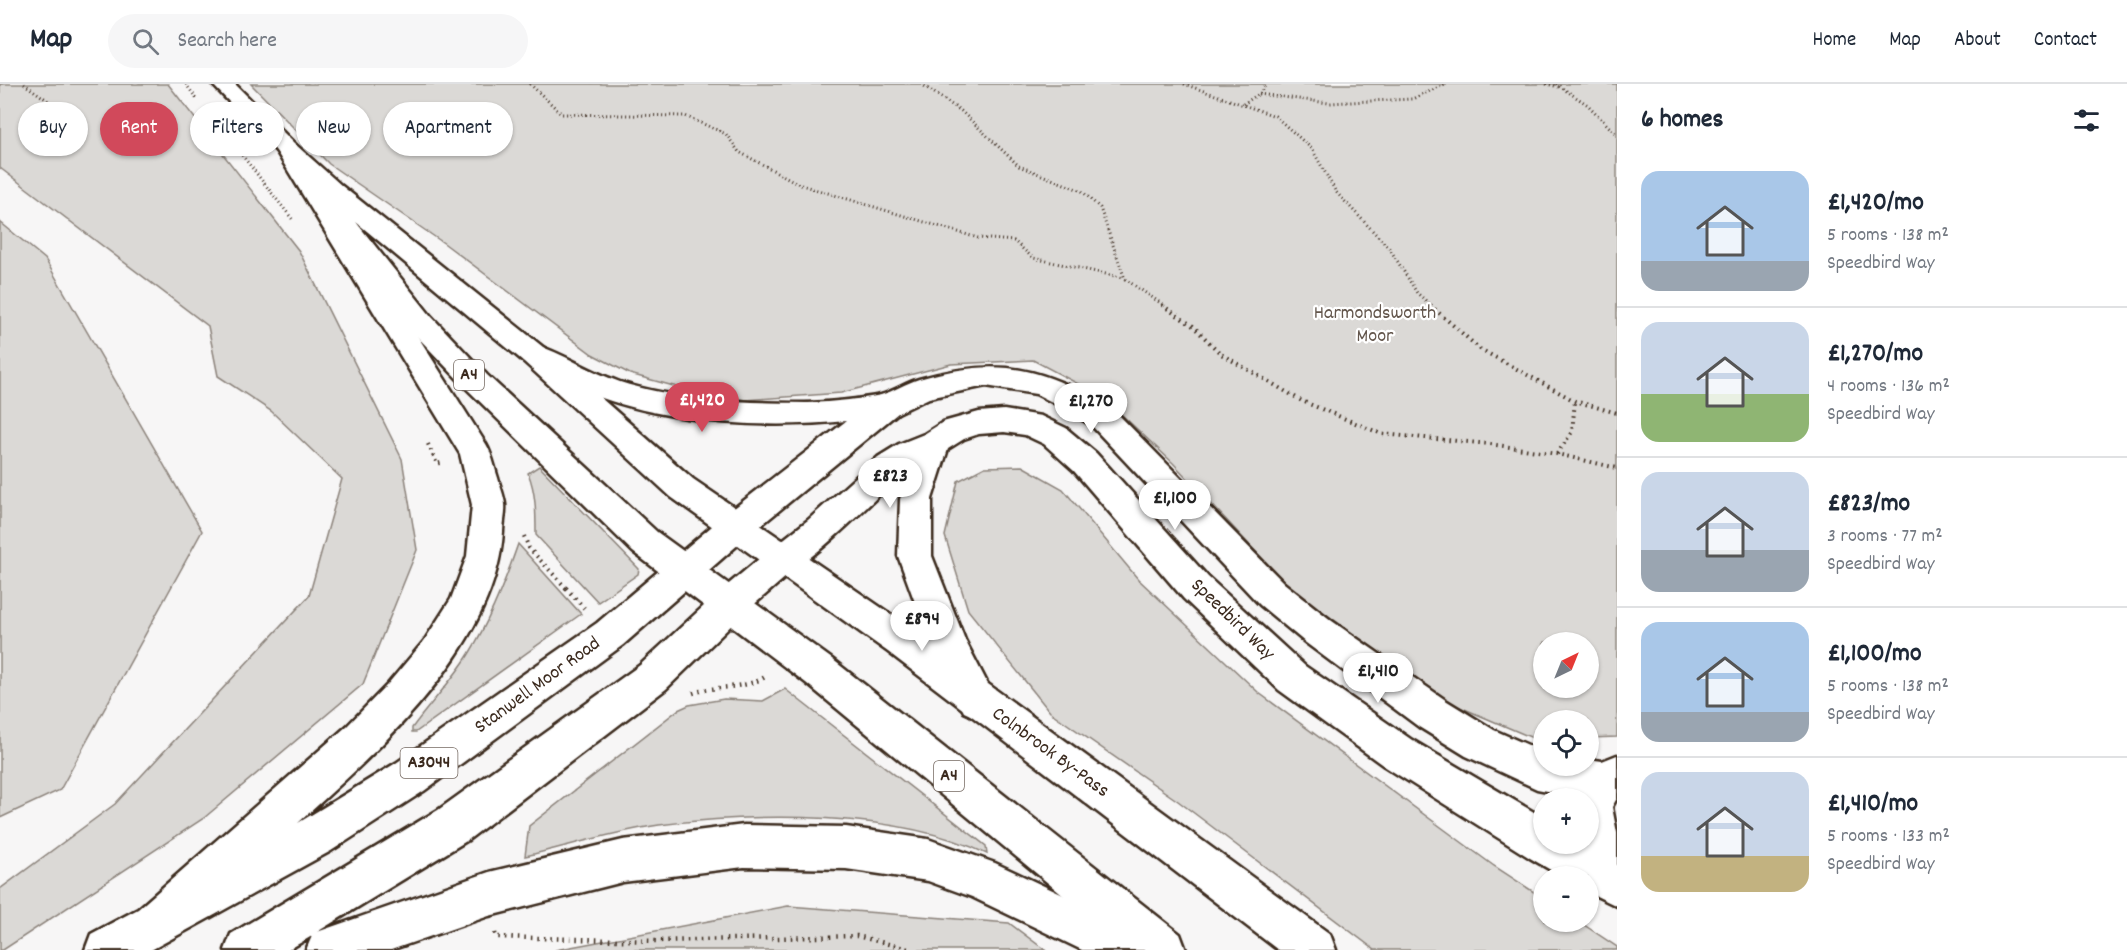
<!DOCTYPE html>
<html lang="en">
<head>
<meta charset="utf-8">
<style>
	:root { --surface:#fff; --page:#f6f6f7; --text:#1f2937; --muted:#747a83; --line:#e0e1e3; --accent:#d1495b }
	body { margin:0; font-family:Dekko,sans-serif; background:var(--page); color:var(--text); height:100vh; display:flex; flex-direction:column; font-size:22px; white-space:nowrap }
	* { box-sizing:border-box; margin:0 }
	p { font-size:20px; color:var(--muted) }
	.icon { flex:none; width:33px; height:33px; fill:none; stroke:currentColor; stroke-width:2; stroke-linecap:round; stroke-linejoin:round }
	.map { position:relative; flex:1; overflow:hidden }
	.details { display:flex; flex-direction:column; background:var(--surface); width:510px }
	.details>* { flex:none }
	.banner { position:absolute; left:18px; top:18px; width:570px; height:54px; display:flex; gap:12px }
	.needle { width:39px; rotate:43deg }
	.fabs { position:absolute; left:1533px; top:548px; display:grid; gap:12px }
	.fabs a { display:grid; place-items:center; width:66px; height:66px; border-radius:50%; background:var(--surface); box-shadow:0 2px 4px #0004; font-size:30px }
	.price { position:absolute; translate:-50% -51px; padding:0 14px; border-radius:21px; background:#fff; color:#222; font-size:20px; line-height:39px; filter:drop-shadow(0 2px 3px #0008) }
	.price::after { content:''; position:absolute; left:50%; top:36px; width:18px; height:14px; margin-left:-9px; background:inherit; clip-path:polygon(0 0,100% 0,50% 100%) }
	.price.selected { background:var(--accent); color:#fff }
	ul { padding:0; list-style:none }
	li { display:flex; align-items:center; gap:18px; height:150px; padding:0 24px }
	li+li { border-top:2px solid var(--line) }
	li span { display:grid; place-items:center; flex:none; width:168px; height:120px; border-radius:18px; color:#555 }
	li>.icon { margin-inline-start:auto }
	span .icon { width:72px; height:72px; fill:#fffc; stroke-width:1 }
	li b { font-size:26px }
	h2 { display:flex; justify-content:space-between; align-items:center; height:72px; padding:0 24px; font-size:26px }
	.tag { padding:0 21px; border-radius:27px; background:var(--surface); box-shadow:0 2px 4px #0004; font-size:21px; line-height:54px }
	.tag.selected { background:var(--accent); color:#fff }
	header { display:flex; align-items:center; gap:36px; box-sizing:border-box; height:84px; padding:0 30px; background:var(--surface); border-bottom:2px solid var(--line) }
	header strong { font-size:28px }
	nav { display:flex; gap:33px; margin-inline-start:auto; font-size:21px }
	.search { width:420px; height:54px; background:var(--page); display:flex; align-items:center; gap:15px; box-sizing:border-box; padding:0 21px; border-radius:33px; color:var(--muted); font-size:22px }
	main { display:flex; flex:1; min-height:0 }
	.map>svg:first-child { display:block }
</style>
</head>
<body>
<header>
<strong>Map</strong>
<div class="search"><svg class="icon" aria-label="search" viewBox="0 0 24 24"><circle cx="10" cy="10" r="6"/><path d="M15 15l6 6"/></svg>Search here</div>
<nav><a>Home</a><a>Map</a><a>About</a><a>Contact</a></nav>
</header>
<main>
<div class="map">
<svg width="1617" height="866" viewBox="0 0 1617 866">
	<rect width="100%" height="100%" fill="#f7f6f6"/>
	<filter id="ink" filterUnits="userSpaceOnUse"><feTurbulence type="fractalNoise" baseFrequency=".0167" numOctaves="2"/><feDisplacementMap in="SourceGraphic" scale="12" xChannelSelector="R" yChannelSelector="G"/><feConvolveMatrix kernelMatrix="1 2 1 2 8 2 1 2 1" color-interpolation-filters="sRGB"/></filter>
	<g filter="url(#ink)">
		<path fill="#dbd9d6" stroke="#8b827a" stroke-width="1.5" fill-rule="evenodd" d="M0,0H168L299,167L402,375L417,466L363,600L204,734L3,866H0V805L115,720L309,512L342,395L271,327L218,292L208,242L0,84Z
			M251,0H1617V653L1589,654L1588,636H1544L1543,655H1535L1448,618L1290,504L1173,379L1103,313L1033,276L951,280L841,309L745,316L688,306L630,290L592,270L445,160L329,80ZM1544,558H1588V603H1544Z
			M0,138L45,175L202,447L60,706L0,734Z
			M539,382L639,485L638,490L598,518L536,451C536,430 536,408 528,389Z
			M1022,382L1063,405L1138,495L1259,609L1494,782L1543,814L1544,837H1578L1617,863V866H1375L1178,717L1050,628L968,526L945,452L958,397L985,383Z
			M518,460L581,530L416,648H412V644C430,619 453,596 469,570C490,536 505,498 518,460Z
			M785,605L986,762L987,770C898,726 756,729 659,741C616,747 568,762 525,772L529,742L678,626L689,621L724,615L763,617Z
			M788,822L1009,839L1045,866H555Z"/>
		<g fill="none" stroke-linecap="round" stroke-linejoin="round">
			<g stroke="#3b2a1e" stroke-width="5">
				<path id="street" d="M533,260C563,269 590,288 620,298C677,316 746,319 805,319C825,319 862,315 881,311C894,307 906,299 919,295C999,272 1042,283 1113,325L1284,499L1332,537L1447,617L1494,646L1544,668V681H1588V675L1602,677L1617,671V714L1612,723L1617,749V822L1588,808V792H1561L1530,774L1384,682L1279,606L1184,515L1074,387L1044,360L1025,351L1004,348L979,350L964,355L948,365L932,415V472L965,556L996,616L990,628L977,634L964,628L931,562L898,472L900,415L911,384L900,391C882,408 804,487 784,489C780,489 775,486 771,485L766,475L771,465L808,436L878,373L899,360L924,350L943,338L979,328L1004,326L1041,332L1066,344L1096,369L1208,493L1305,582L1412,656L1544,734V759H1588V714H1574V712L1537,705L1466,672L1419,643L1306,559L1260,521L1091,341L1058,321L1036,310L1010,306L986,302L929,314L898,329L748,452L736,456L724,452L719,442L724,432L846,337C769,345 676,340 602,314C575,305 549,289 523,277L519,270L523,263Z"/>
			</g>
			<g stroke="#3b2a1e" stroke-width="5">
				<path id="primary" d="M287,58L295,60L299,65L486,360C492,370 494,382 498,394C500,402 504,412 505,420C506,429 503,439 503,448C495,564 379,666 298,739L396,679L597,539L724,432L736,428L748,432L753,442L748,452L623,561L424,707L331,767L151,866H85L91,850L138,825L347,642L387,601L424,557L451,515L467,472L472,421L460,370L275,65L279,60Z
					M783,461L795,465L800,475L795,485L742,531L666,605L468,756L317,848L489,788L623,756L744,741L846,743L928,755L995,779L1146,850L1152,866H1082L972,813L928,797L846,785L744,783L623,798L489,832L391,866H306L312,852L288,866H225L231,850L438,726L640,581L718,509L771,465Z"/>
			</g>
			<g stroke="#3b2a1e" stroke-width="5">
				<path id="highway" d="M212,0H235L295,60L342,102L543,263L693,395L914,546L1330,850L1336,866H1278L888,568L671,413L523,277L356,138L431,232L487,291L657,448L832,575L1180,850L1186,866H1129L806,599L633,468L467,305L411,246L314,117L317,112L323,110L279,70Z"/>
			</g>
			<path stroke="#3b2a1e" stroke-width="3" stroke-dasharray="1 3" stroke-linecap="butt" d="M24,0L56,22
				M186,0L196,14
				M530,0L562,30L685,32L726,50L739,68L801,101L978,154L1014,157L1033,174L1124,194
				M921,0L961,27L1019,82L1082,107L1100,124L1125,195L1165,222
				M1184,0L1275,32L1312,65L1336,108L1390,165L1417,209L1432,222
				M1546,0L1559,3
				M1556,0L1588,21L1617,51
				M1259,10L1329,19L1412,15L1446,0
				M1243,20L1262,8L1266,0
				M205,24L293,136"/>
			<path stroke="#3b2a1e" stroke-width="4" stroke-dasharray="1.5 4.5" stroke-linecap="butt" d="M1162,221L1193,242L1221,270L1302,317L1382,350L1490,360L1557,370L1617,384
				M1430,221L1480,265L1575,317L1617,329
				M428,360L437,380L444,378
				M1557,370L1572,348L1575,317
				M524,452L529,464L567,505"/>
			<path stroke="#3b2a1e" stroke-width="4.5" stroke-dasharray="1.5 5" stroke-linecap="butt" d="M566,504L584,524
				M693,609C717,601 743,606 765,593
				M495,849L496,853L657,857L857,852L912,866"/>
			<use href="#street" fill="#fff" fill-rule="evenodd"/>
			<use href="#primary" fill="#fff" fill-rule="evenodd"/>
			<use href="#highway" fill="#fff" fill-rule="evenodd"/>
		</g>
	</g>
	<g text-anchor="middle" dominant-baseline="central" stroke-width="4.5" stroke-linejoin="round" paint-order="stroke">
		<g fill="#fff" stroke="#766a62" stroke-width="1.5">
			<rect x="454" y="276" width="30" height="30" rx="4.5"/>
			<rect x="400.5" y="664" width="57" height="30" rx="4.5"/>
			<rect x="934" y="677" width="30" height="30" rx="4.5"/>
		</g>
		<g font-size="18" font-weight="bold" fill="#3b2a1e">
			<text x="469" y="291">A4</text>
			<text x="429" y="679">A3044</text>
			<text x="949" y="692">A4</text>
		</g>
		<g font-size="20" fill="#63564c" stroke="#fff">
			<text x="1375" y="230">Harmondsworth<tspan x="1375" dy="23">Moor</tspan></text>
		</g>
		<g font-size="20" fill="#3b2a1e" stroke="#fff">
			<text transform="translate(1232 536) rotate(44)">Speedbird Way</text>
			<text transform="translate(538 602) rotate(-36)">Stanwell Moor Road</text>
			<text transform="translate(1050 669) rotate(36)">Colnbrook By-Pass</text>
		</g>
	</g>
</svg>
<div class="fabs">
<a><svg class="needle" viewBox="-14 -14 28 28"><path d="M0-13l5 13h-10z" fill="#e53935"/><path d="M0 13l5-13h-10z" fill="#747a83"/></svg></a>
<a><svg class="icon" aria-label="locate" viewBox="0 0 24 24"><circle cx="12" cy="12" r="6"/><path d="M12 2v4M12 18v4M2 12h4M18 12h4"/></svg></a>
<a>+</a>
<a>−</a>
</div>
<b class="price selected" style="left:702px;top:349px">£1,420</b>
<b class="price" style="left:1091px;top:350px">£1,270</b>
<b class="price" style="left:890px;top:425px">£823</b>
<b class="price" style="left:1175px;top:447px">£1,100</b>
<b class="price" style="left:922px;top:568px">£894</b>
<b class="price" style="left:1378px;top:620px">£1,410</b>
<div class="banner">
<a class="tag">Buy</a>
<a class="tag selected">Rent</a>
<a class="tag">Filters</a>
<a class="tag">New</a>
<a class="tag">Apartment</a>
</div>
</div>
<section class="details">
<h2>6 homes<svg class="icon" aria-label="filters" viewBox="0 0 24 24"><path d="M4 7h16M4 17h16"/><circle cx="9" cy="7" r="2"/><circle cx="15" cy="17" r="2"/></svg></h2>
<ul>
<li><span style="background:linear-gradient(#a9c7e8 75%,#9aa5b1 0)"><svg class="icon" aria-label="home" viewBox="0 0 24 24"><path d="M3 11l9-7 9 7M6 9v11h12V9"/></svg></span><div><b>£1,420/mo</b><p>5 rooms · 138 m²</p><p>Speedbird Way</p></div></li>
<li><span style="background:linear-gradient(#c9d6e8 60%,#8fb573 0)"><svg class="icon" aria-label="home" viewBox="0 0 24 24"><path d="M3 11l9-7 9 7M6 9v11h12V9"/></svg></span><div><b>£1,270/mo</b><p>4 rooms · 136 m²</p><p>Speedbird Way</p></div></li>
<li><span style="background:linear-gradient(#c9d6e8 65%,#9aa5b1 0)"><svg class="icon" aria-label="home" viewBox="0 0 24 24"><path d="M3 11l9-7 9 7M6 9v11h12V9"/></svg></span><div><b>£823/mo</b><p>3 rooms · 77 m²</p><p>Speedbird Way</p></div></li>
<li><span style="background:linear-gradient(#a9c7e8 75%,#9aa5b1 0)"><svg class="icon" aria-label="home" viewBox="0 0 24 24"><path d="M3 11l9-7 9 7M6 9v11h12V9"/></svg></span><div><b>£1,100/mo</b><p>5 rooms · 138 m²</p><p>Speedbird Way</p></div></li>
<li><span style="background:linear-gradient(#c9d6e8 70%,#c2b280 0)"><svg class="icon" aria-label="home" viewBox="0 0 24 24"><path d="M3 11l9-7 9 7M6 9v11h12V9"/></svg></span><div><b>£1,410/mo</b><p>5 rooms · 133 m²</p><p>Speedbird Way</p></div></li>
</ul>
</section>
</main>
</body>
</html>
